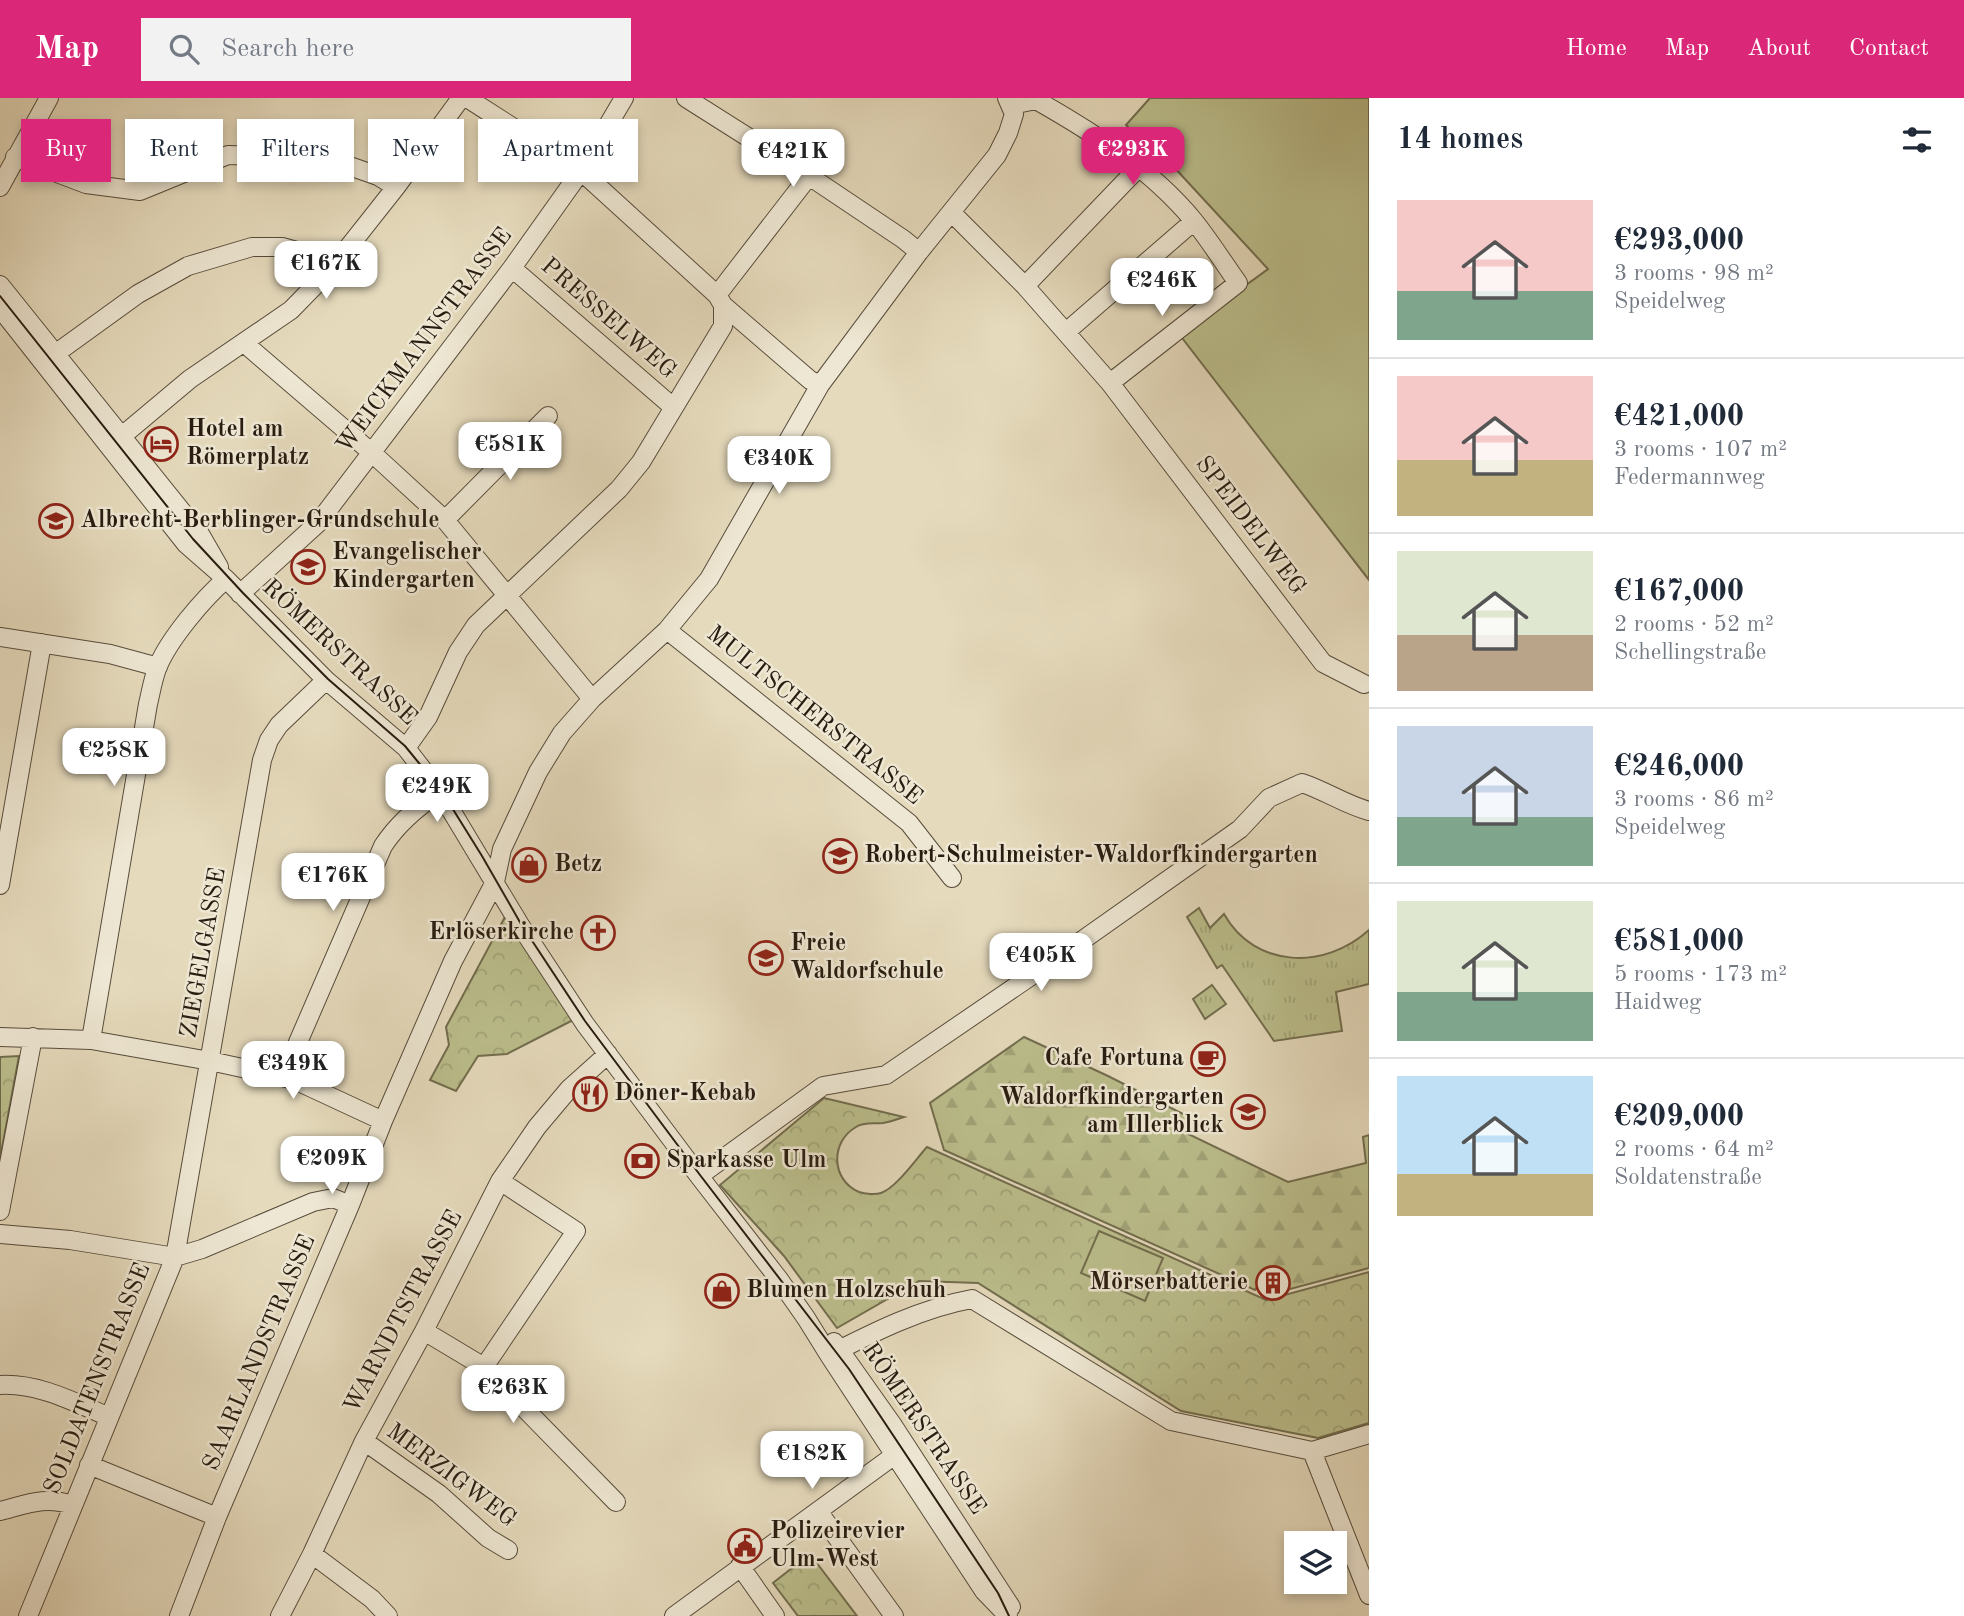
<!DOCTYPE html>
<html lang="en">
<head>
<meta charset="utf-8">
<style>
	:root { --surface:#fff; --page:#f2f2f3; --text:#1f2937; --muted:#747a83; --line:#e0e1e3; --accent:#db2777 }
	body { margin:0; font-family:"Old Standard TT",serif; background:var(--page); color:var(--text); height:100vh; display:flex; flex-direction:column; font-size:26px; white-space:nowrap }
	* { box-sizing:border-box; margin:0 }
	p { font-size:23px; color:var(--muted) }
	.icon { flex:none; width:38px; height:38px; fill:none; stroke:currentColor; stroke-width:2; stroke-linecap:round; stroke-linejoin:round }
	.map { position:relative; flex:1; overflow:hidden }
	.drawer { display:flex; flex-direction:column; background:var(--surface); width:595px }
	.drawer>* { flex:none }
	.banner { position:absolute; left:21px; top:21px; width:665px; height:63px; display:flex; gap:14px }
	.buttons { position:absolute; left:1284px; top:1433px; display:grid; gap:14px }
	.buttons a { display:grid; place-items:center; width:63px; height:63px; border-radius:0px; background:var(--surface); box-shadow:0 4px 10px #0003; font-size:35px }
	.price { position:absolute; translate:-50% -60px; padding:0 16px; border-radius:14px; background:#fff; color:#222; font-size:23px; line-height:46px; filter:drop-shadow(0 2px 4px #0008) }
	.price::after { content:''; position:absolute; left:50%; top:42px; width:21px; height:16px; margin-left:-10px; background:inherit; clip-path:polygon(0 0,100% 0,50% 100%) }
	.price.active { background:var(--accent); color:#fff }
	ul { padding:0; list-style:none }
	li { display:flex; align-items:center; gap:21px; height:175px; padding:0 28px }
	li+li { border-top:2px solid var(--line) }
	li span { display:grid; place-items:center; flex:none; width:196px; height:140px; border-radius:0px; color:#555 }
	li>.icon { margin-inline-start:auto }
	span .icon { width:84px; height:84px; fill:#fffc; stroke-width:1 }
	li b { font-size:30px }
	h2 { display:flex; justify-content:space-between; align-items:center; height:84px; padding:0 28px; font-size:30px }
	.chip { padding:0 24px; border-radius:0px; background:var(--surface); box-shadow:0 4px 10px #0003; font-size:24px; line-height:63px }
	.chip.active { background:var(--accent); color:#fff }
	header { display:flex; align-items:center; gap:42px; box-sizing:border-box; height:98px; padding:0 35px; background:var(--accent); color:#fff }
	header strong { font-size:33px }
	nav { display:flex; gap:38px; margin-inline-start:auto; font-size:24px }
	.search { width:490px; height:63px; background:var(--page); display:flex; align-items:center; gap:18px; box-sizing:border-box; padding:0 24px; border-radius:0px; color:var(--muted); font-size:26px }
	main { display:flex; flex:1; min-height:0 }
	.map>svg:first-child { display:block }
</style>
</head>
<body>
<header>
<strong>Map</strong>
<div class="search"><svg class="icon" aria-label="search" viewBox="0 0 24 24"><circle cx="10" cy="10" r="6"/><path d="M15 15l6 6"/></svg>Search here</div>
<nav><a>Home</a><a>Map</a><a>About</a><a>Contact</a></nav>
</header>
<main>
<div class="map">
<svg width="1369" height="1518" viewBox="0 0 1369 1518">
	<defs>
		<pattern id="grass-tufts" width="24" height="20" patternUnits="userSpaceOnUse" patternTransform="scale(1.75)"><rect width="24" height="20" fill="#bbbe8c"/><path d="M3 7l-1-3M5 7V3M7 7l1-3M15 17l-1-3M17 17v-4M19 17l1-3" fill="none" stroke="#a1a378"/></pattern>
		<pattern id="forest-firs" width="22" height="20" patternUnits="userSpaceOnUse" patternTransform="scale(1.75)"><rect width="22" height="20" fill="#bbbe8c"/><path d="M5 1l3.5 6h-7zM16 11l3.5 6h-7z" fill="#a1a378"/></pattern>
		<pattern id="park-crowns" width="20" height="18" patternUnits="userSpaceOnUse" patternTransform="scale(1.75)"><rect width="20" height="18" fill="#bbbe8c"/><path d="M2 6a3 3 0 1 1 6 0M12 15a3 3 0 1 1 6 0" fill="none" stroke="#a1a378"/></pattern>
	</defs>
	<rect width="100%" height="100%" fill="#e5dabc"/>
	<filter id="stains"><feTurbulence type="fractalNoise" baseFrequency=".00286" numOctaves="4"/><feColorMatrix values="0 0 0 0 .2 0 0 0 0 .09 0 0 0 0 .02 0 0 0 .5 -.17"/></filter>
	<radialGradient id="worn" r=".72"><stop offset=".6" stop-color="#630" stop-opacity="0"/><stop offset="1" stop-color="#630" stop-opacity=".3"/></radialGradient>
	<path fill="url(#grass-tufts)" stroke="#726d4e" stroke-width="2" d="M1199,810L1210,830L1224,816C1255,871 1325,872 1369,832V886L1336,894L1342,933L1274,943L1222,867L1217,870L1187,819Z
		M1212,887L1226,906L1205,921L1193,901Z"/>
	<path fill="url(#forest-firs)" stroke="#726d4e" stroke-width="2" d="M1024,939L1108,978L1189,1019L1184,1034L1288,1084L1366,1065L1363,1039L1369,1037V1170L1279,1194L1270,1184L1261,1183L1255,1192L944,1052L930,1005Z"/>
	<path fill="url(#park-crowns)" stroke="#726d4e" stroke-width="2" d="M506,817L575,921L507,956L478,958L456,993L430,982L449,947L446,929Z
		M19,958L0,1061V959Z
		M824,1000L904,1019C897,1021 890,1024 883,1025C874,1026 863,1024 856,1029C830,1044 831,1082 859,1094C865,1096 875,1097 881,1095C896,1090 916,1061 927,1049L1266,1202L1369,1174V1325L1318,1340L1181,1313L978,1185L919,1183L837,1230L784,1158L720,1087Z
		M810,1456L857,1518H798L773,1485Z"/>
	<path fill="#bbbe8c" stroke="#726d4e" stroke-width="2" d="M1150,0H1369V482L1179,236L1268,171L1172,67L1177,62L1158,42L1149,50L1126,27Z
		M1099,1133L1163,1160L1145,1203L1081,1175Z"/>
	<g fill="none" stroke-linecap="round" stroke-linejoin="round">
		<g stroke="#574c3b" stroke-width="20">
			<path id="minor" d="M467,0L581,73L717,197L723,207L810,282L820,287
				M686,0L809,78L903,141L919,154
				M1011,7L1036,2C1094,35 1151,71 1194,123C1210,143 1223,164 1238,185L1110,285
				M15,59L86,86L140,93L228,57L301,59L338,64L378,78L396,89
				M0,89L49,0
				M952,115L1025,188L1110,285L1323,565L1364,586
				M512,170L673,309
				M0,187L200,436L219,469
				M1025,188L1139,69
				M717,197L809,78
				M0,210L186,446L226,481L326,582L406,650L440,694L520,827L585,926L699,1078L778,1180L806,1220L829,1257L984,1493L1008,1518
				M1066,234L1194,123
				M244,245L371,354L445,422L592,601
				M55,256L138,196L188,168L252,149H282L307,156L332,170
				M122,338L190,281L291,212L332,170L396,89L461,0
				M445,422L548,318
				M240,496L318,425L512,170L581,73L624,0
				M667,532L909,725L952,780
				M0,539L110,556L158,569
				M406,650L428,619L458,554L476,527L619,391L641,364L723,228V207
				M0,787L42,545
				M0,939L91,942L210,963L283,979L299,984L383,1023
				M91,942L148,606C151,594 153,580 158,568C170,540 203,501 226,481
				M283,979L383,748C398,725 417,709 440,694
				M699,1078L823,988L886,977L1053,863L1240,731L1269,700L1302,685C1326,693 1346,707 1369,713
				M0,1113L33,939
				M0,1136L70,1142L175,1159L262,662L269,642L279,627L326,582
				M424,1233L484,1269L616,1404
				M834,1244L892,1326L1011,1509
				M829,1257C874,1234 922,1210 972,1201L1171,1323L1312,1353L1369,1336
				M484,1269L576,1133L500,1083
				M0,1287C39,1285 74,1304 109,1319
				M364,1343L439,1396L488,1440L508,1452
				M1312,1353L1369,1497
				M89,1367L217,1419
				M0,1413C28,1406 44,1398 73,1407
				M818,1413L894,1518
				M312,1456L372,1501L388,1518
				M740,1468L775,1518
				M28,1518L175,1159L202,1151L313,1104L333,1100L350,1107
				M179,1518L217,1419L350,1107L383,1023L453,863L495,784L502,751L538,674L562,635L592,601L667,532L709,481L820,287L919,154L997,57L1008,35L1014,16L1007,0
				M280,1518L312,1456L364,1343L424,1233L500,1083L537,1029L569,991L608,956
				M674,1518L903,1351"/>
		</g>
		<use href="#minor" stroke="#eee7d3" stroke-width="18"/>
		<path stroke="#281c10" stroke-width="2" d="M0,198L193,441L243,495L328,581L405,648L441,692L482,758L521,826L585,923L700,1077L849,1271L998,1495L1009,1518"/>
	</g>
	<defs>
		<g id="hotel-ring" transform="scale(1.75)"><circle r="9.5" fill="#eee7d3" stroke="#8f2418" stroke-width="1.5"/><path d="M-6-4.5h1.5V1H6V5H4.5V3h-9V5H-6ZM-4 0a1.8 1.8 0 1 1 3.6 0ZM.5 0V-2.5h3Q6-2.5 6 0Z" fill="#8f2418"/></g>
		<g id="school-ring" transform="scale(1.75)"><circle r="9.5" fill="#eee7d3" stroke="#8f2418" stroke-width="1.5"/><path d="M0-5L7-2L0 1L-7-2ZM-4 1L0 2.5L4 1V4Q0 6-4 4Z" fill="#8f2418"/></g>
		<g id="shop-ring" transform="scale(1.75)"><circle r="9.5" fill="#eee7d3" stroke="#8f2418" stroke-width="1.5"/><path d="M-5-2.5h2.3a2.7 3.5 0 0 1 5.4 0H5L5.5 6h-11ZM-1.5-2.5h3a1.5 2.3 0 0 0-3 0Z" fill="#8f2418"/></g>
		<g id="church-ring" transform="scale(1.75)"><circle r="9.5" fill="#eee7d3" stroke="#8f2418" stroke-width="1.5"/><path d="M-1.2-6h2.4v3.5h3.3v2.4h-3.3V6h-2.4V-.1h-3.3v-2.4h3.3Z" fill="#8f2418"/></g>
		<g id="cafe-ring" transform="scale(1.75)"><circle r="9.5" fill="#eee7d3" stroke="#8f2418" stroke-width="1.5"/><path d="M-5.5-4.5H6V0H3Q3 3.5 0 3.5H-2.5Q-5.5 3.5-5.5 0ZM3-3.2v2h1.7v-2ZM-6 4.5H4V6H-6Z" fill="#8f2418"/></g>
		<g id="restaurant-ring" transform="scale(1.75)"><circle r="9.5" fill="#eee7d3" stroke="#8f2418" stroke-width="1.5"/><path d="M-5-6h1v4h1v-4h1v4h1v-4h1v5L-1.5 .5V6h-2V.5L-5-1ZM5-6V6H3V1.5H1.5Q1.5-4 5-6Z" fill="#8f2418"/></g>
		<g id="bank-ring" transform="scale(1.75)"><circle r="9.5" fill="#eee7d3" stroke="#8f2418" stroke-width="1.5"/><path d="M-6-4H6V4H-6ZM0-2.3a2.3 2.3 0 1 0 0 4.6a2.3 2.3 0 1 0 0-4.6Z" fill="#8f2418"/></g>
		<g id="building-ring" transform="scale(1.75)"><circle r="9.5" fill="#eee7d3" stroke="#8f2418" stroke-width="1.5"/><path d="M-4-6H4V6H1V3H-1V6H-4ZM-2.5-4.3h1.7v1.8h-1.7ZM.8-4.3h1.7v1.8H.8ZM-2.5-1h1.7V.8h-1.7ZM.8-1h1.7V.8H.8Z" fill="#8f2418"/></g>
		<g id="civic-ring" transform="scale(1.75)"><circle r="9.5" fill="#eee7d3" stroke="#8f2418" stroke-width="1.5"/><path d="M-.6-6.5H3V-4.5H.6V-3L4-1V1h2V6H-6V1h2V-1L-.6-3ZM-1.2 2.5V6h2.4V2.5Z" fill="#8f2418"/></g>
	</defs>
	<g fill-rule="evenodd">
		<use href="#hotel-ring" x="161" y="346"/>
		<use href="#school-ring" x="56" y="423"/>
		<use href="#school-ring" x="308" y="469"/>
		<use href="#school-ring" x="840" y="758"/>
		<use href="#shop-ring" x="529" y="767"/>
		<use href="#church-ring" x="598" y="835"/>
		<use href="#school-ring" x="766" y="860"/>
		<use href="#cafe-ring" x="1208" y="961"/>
		<use href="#restaurant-ring" x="590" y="996"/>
		<use href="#school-ring" x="1248" y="1014"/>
		<use href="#bank-ring" x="642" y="1063"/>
		<use href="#building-ring" x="1273" y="1185"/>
		<use href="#shop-ring" x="722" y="1193"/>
		<use href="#civic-ring" x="745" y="1448"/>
	</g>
	<g text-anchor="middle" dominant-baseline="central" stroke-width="5" stroke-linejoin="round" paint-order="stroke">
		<g font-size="24" fill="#281c10" stroke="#eee7d3">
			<text transform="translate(608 221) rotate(41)">PRESSELWEG</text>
			<text transform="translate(425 243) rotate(-53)">WEICKMANNSTRASSE</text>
			<text transform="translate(1250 428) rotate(53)">SPEIDELWEG</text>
			<text transform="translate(339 555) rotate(43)">RÖMERSTRASSE</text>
			<text transform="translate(814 618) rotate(39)">MULTSCHERSTRASSE</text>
			<text transform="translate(204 855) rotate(-80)">ZIEGELGASSE</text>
			<text transform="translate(404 1214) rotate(-62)">WARNDTSTRASSE</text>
			<text transform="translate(260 1255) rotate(-67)">SAARLANDSTRASSE</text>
			<text transform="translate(98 1281) rotate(-68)">SOLDATENSTRASSE</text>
			<text transform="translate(923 1331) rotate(56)">RÖMERSTRASSE</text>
			<text transform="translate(451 1378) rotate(37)">MERZIGWEG</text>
		</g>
		<g font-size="24" font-weight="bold" fill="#281c10" stroke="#eee7d3" text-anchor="start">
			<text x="186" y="332">Hotel am<tspan x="186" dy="28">Römerplatz</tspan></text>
			<text x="80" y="423">Albrecht-Berblinger-Grundschule</text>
			<text x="332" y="455">Evangelischer<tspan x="332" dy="28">Kindergarten</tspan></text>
			<text x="864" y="758">Robert-Schulmeister-Waldorfkindergarten</text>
			<text x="554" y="767">Betz</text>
			<text x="574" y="835" text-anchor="end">Erlöserkirche</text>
			<text x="790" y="846">Freie<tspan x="790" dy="28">Waldorfschule</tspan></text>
			<text x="1184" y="961" text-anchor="end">Cafe Fortuna</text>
			<text x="614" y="996">Döner-Kebab</text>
			<text x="1224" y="1000" text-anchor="end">Waldorfkindergarten<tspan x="1224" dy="28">am Illerblick</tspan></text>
			<text x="666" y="1063">Sparkasse Ulm</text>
			<text x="1248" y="1185" text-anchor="end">Mörserbatterie</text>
			<text x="746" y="1193">Blumen Holzschuh</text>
			<text x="770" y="1434">Polizeirevier<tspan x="770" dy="28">Ulm-West</tspan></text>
		</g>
	</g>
	<rect width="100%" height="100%" filter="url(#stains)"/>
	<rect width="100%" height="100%" fill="url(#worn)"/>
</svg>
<div class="buttons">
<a><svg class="icon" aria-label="layers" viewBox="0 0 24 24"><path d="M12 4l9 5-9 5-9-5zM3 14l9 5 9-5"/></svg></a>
</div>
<b class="price active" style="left:1133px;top:89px">€293K</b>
<b class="price" style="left:793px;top:91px">€421K</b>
<b class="price" style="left:326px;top:203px">€167K</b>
<b class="price" style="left:1162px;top:220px">€246K</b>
<b class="price" style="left:510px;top:384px">€581K</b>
<b class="price" style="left:779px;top:398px">€340K</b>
<b class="price" style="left:114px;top:690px">€258K</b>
<b class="price" style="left:437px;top:726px">€249K</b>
<b class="price" style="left:333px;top:815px">€176K</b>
<b class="price" style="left:1041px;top:895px">€405K</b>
<b class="price" style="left:293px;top:1003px">€349K</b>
<b class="price" style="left:332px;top:1098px">€209K</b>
<b class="price" style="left:513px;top:1327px">€263K</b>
<b class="price" style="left:812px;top:1393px">€182K</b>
<div class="banner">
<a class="chip active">Buy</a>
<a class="chip">Rent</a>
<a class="chip">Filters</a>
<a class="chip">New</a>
<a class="chip">Apartment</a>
</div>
</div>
<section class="drawer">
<h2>14 homes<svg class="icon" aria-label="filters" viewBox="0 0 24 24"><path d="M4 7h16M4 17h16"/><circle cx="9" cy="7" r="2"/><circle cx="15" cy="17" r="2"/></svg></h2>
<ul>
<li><span style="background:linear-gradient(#f6c9c9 65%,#7fa58c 0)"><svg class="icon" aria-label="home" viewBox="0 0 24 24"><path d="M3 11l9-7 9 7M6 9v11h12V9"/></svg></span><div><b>€293,000</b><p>3 rooms · 98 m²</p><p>Speidelweg</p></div></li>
<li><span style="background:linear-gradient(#f6c9c9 60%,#c2b280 0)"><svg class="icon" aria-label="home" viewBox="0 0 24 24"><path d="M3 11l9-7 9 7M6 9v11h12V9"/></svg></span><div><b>€421,000</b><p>3 rooms · 107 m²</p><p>Federmannweg</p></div></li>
<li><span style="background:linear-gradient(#dfe7d0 60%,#b9a48a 0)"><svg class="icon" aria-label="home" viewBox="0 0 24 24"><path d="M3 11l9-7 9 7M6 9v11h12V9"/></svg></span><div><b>€167,000</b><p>2 rooms · 52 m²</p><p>Schellingstraße</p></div></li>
<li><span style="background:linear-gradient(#c9d6e8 65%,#7fa58c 0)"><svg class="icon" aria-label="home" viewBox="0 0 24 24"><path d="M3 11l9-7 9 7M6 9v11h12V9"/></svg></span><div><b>€246,000</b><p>3 rooms · 86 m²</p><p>Speidelweg</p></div></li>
<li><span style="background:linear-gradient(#dfe7d0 65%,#7fa58c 0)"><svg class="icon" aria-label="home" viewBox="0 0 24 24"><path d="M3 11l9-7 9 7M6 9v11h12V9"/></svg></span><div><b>€581,000</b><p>5 rooms · 173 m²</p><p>Haidweg</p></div></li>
<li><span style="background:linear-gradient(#bfe0f5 70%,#c2b280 0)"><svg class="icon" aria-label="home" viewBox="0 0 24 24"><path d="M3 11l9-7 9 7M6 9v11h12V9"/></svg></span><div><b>€209,000</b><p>2 rooms · 64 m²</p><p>Soldatenstraße</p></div></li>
</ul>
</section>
</main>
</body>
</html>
